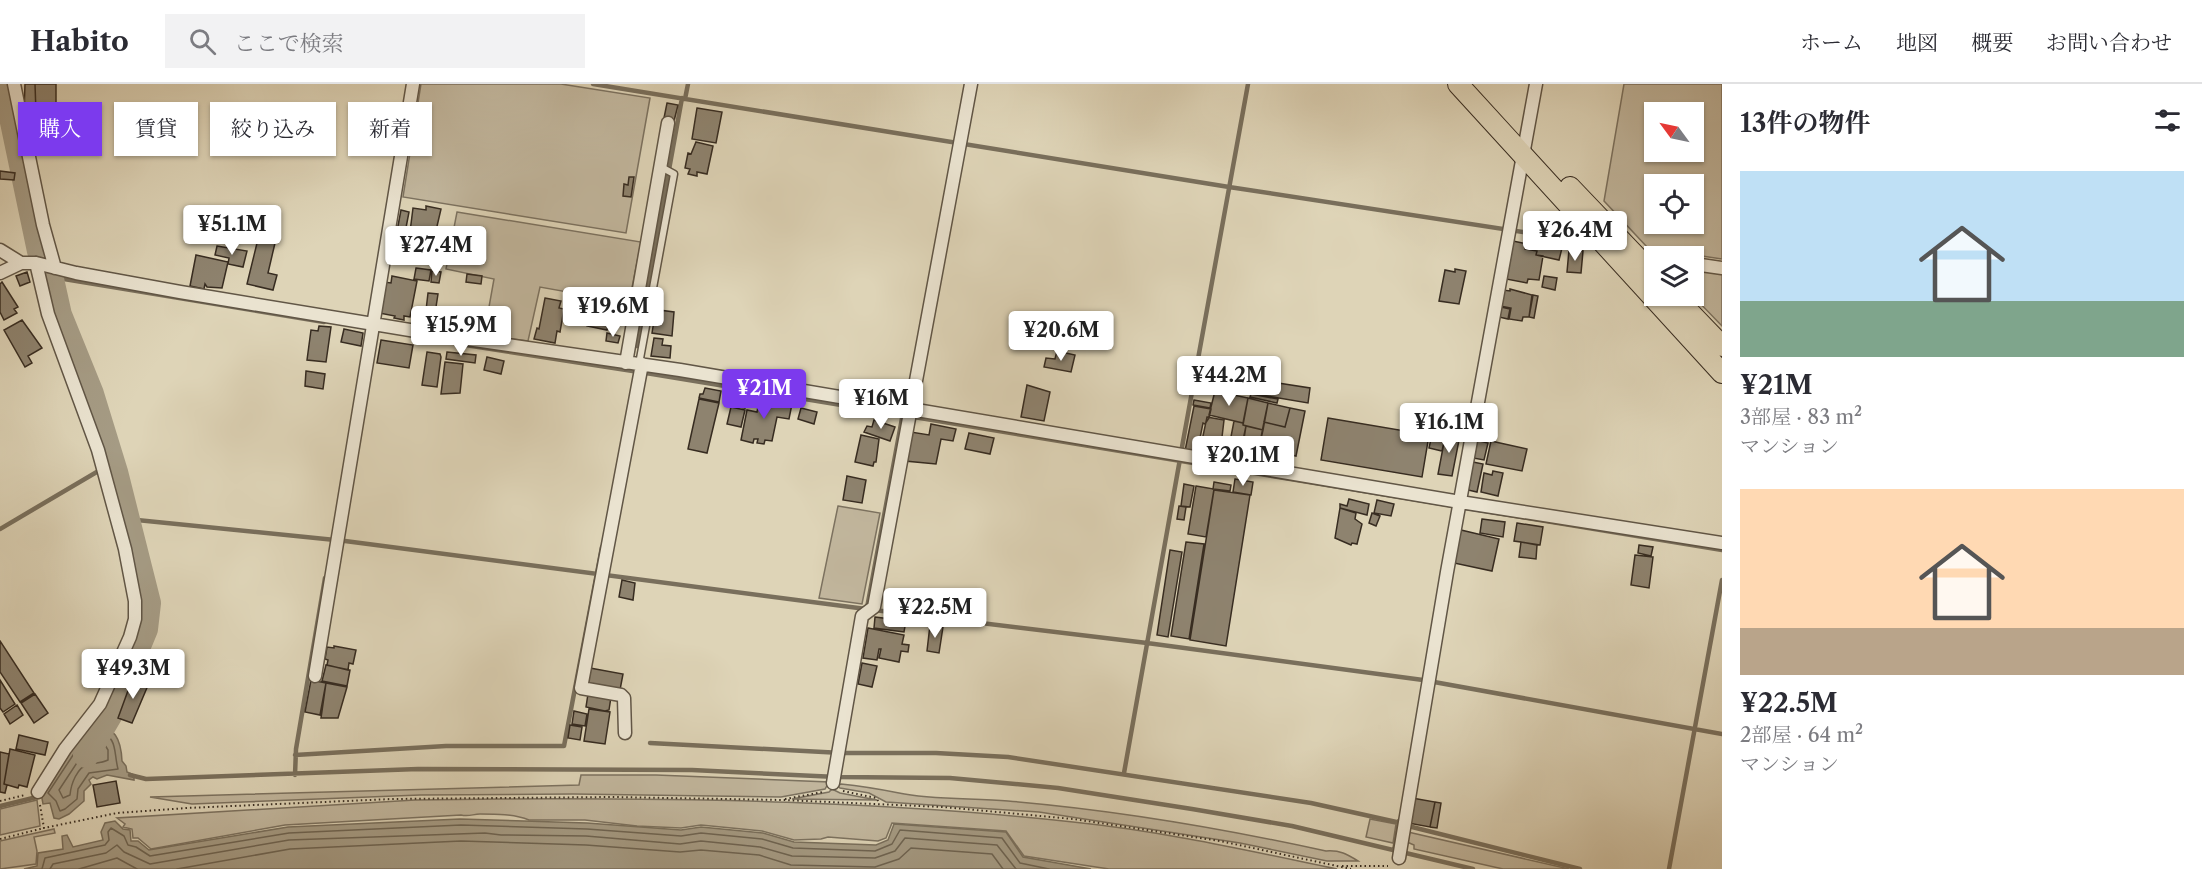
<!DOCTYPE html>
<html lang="ja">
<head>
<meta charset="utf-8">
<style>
	:root { --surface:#fff; --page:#f2f2f3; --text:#2b2b33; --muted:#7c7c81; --line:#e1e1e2; --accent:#7c3aed }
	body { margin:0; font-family:"Libre Caslon Text","Noto Serif JP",serif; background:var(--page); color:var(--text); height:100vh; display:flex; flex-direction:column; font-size:22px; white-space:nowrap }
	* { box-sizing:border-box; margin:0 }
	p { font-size:20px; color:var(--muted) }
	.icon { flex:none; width:33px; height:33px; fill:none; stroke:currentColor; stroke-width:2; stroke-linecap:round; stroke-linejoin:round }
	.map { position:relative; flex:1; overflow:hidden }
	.details { display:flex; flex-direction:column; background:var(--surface); width:480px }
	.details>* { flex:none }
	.hud { position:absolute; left:18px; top:18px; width:570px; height:54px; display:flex; gap:12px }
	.needle { width:39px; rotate:303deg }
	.controls { position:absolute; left:1644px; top:18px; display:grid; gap:12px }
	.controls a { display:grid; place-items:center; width:60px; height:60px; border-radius:0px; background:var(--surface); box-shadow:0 2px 4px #0004; font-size:30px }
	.price { position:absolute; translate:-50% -51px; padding:0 14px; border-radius:6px; background:#fff; color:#222; font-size:20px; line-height:39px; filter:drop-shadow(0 2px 3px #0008) }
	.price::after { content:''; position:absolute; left:50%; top:36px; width:18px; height:14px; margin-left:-9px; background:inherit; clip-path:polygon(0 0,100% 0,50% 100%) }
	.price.current { background:var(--accent); color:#fff }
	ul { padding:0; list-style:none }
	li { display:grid; align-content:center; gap:12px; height:318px; padding:0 18px }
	li span { display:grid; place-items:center; height:186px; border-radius:0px; color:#555 }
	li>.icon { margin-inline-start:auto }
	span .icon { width:108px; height:108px; fill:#fffc; stroke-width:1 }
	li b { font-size:26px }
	h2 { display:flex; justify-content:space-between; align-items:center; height:72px; padding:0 18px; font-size:26px }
	.pill { padding:0 21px; border-radius:0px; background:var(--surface); box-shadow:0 2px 4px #0004; font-size:21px; line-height:54px }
	.pill.current { background:var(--accent); color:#fff }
	header { display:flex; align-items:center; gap:36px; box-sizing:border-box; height:84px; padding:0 30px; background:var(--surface); border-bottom:2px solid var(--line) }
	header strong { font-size:28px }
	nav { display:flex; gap:33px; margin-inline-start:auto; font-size:21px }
	.search { width:420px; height:54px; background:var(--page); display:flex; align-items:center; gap:15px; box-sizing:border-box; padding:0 21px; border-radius:0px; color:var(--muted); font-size:22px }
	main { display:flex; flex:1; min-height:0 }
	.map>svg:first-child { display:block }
</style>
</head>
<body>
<header>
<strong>Habito</strong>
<div class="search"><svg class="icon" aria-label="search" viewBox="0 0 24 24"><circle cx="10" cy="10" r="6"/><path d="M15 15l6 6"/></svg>ここで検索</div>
<nav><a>ホーム</a><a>地図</a><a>概要</a><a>お問い合わせ</a></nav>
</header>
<main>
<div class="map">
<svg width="1722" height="785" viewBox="0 0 1722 785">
	<rect width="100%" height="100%" fill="#ded4b7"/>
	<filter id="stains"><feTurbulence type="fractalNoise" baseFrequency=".00333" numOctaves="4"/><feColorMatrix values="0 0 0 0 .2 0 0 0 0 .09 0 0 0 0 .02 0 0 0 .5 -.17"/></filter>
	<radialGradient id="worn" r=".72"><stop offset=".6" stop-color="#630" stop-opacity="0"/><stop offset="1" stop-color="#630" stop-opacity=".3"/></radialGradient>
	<path fill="#c2b79e" stroke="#7c7260" stroke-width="1.5" fill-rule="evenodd" d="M421,0H561L650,14L626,149L403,113Z
		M1624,0H1722V175L1648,164L1604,117ZM1654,28H1694V68H1654ZM1654,100H1694V140H1654Z
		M457,128L641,158L629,219L540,203L528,257L484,251L494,195L446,185Z
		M1694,183L1722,187V242L1693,212Z
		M838,422L880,429L862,520L819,514Z
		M581,691H656L829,698L825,705L781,713L573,710L420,711L192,720L150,713L579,701Z
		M841,700C861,702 879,705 899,709C931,716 974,714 1008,717C1115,726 1221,744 1326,767C1340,766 1347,770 1358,777H1327L1240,759L1039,728L886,718L869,709L840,704L838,702Z
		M832,705L840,709L877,716L792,715L829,708Z
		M501,715C691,714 883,717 1073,738C1162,747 1250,767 1337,785H1109L1024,772L1006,747L892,739L886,754L878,757L828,753L821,755L794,756L762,747L701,741L681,744L637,742L585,736H529C514,730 496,730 480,730C473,730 469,733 461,731L285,741L151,765L138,754H133L132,745L123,743L125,740L117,734L415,716Z
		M37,716L40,742L0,751V725Z
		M1370,735L1396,740L1393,759L1366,753Z
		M54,745L55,749L34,753L37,767L36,780L0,785V757Z
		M1408,748L1569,785H1503L1414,765V761L1407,758Z"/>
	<path fill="#a59b84" stroke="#796f5c" stroke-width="1.5" d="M92,637C115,644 121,654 122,677L126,682L127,688L134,691V696L107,691L97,695L93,693L89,696L91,700L84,707V717L69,730L59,735L54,734L50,719L43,720L41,709Z
		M460,735L587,739L681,746L701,743L763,749L794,758L876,761L888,756L894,740L1006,748L1023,773L1091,785H24L37,782L38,769L63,765L62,752L67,751L73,763L103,756L101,748L105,739L115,737L123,745L130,746L131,757H138L149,766L288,743Z"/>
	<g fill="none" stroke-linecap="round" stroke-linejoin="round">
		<path stroke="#6e6452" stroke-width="1.5" d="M96,645C119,654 113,666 118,685L89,689L78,705L77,715L65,725L60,727L56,717L48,709L83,656Z
			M96,654L102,656L108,666V676C102,679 96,679 89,680C77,683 71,700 70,711L63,714L59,706L88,662Z
			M42,785L45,774L105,761L109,756L108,748L111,744L124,752L128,761L136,763L150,772L289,749L461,741L587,745L681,752L701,749L762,755L793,764L875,767L892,760L900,746L1002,754L1020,779L1049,785
			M50,785L53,780L106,769L117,761L124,768L150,780L289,756L485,749L501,751L586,752L680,760L701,757L760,763L792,772L875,774L895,767L905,754L997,761L1016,785
			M79,785L117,774L137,785
			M177,785L290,765L461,757L586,761L680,768L701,766L759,771L791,781L875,783L899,775L911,764L992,770L1003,785"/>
		<path stroke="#796f5c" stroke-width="4.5" d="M593,0L1229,103L1575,156
			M685,15L688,0
			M1655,169L1677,172
			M51,195H64L324,238
			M459,260L652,290L1722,466
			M637,262L682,14
			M1182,363L1248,0
			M127,435L345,457L866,525
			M0,445L112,379
			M867,524L903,329
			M874,526L1147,559L1423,596L1722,650
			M650,659L842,669H936L1008,673L1311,719L1401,739
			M295,671L446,662H564L602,463
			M1124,689L1180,375
			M130,691L146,695L418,685L692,686L837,693L950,694L1058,704L1192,725L1292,742L1473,785
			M295,691L296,665L325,494
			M0,722L41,712
			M1408,742L1580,785
			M1394,767L1399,737
			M1669,785L1722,496"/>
		<path stroke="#a59b84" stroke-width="26" d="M5,0L40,167L51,195L59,231L91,310L115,388L148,519L145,545L110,630L86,671"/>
	</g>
	<path fill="#8e836f" stroke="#372c21" stroke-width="1.5" d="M25,0H35L36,29H24Z
		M35,0H56V26L36,29Z
		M667,19L678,21L673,41L663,39Z
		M697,24L722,28L716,59L692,55Z
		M696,58L713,62L707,90L697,88V92L688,90L690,85L685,84L688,69L691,70Z
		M0,87L15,89L14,96L0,95Z
		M629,93H634L631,113L623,112L624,100L628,101Z
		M426,122L441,125L435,151L410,148L413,124L426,126Z
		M401,126L409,128L405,149L411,150L408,170L393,168Z
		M413,151L431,154L427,173L409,170Z
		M258,155L275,159L268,189L277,191L273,206L247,200Z
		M1534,155L1563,160L1559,176L1536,171L1537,167L1532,166Z
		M1513,157L1527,160L1525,165L1537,167L1536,171L1543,172L1539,196L1528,195L1527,199L1506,195Z
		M217,162L247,167L243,183L228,180L229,174L215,171Z
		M1569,166L1583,167L1581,189L1567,188Z
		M196,171L228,178L222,204L207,203L205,200L204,205L190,202Z
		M416,184L431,186L429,197L414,195Z
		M1455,185L1466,187L1459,220L1439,217L1445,186L1455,188Z
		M432,187L441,188L439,199L431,198Z
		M27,188L30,198L20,202L16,192Z
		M467,190L482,192L481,200L466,198Z
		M392,192L417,197L410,233L404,232V236L394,234L395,232L379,229L384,198L391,199Z
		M1544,192L1557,194L1555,206L1542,203Z
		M2,198L18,223L14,225L17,229L4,236L0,228V200Z
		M1510,205L1532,211L1529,233H1523L1522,237L1509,235L1511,224L1500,222L1503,206L1510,207Z
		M428,209L438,210L434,236L425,235Z
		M1533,211L1538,212L1534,234L1529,233Z
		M570,212L582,215L581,224L568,222Z
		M545,214L561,217L559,224L564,225L560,248L557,247L555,259L534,255L537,244L539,245Z
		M593,215L614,220L613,237H609L607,246L587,242Z
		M1501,223L1510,225L1508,235L1499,233Z
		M659,226L674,228L672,252L652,249L655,231H658Z
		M22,236L42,264L28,272L32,279L25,283L4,246Z
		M319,242L331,243L326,278L307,276L311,246L318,247Z
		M344,245L363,249L361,262L341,258Z
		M607,249L620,252L618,259L606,257Z
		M654,254L663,255L662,261L671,262L670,274L651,272Z
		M381,256L413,261L409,284L377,279Z
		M1057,267L1075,271L1071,288L1044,283L1046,274L1055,275Z
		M427,268L440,270L441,273L437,303L422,301Z
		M447,268L476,271L475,279L446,275Z
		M487,273L504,277L501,290L484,286Z
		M445,278L463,280L460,309L441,310Z
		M306,287L325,290L323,305L305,302Z
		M1252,295L1310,304L1308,319L1250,309Z
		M1027,301L1050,308L1044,337L1021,333Z
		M705,304L721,307L719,318L699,314L700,310H703Z
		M1215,307L1248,314L1243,339L1209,331Z
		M1251,310L1278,315L1277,319L1250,313Z
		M735,311L748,314L745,324L731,321Z
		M760,313L792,320L789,335L777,333L772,357L765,356L764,360L757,359L758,355H754L753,359L741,356L747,326L757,328Z
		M1248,314L1268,319L1263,346L1243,341Z
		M699,315L719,319L707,369L688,365Z
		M1194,316L1211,319L1210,324L1193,321Z
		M1268,319L1290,324L1285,343L1264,338Z
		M1194,322L1211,325L1209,334L1205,340L1203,339L1197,369L1185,367Z
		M731,323L745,326L741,343L727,340Z
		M801,324L817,328L814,340L798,335Z
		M1290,324L1305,327L1296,372L1259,364L1264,338L1285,343Z
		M1207,333L1224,336L1220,370L1200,366Z
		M1328,334L1429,351L1422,393L1321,376Z
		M874,336L895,343L890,357L864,348L867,342L872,343Z
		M1234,337L1243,339V341L1246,342L1242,361L1230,358Z
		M931,340L956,345L953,357L941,355L936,380L905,377L911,348L929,351Z
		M1246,342L1263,346L1259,364L1243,361Z
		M1433,346L1446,349L1442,367L1429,364Z
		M1446,348L1460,351L1452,392L1438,390Z
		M969,349L994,354L990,370L965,365Z
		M861,351L879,355L876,378H874L873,382L855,378Z
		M1476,356L1488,359L1484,376L1473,374Z
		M1491,357L1527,365L1522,387L1486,380Z
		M1473,378L1483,380L1477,408L1468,406Z
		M1493,387L1503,389L1498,412L1481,408L1484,389L1492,391Z
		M847,392L866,396L862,419L843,416Z
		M1235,395L1253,398L1251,411L1233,408Z
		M1214,398L1231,401L1230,407L1213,405Z
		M1184,400L1194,402L1190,423L1181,422Z
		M1196,402L1214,405L1206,453L1188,450Z
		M1214,406L1250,411L1226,562L1190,556Z
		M1349,415L1369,420L1367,431L1340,424V420L1347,422Z
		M1377,416L1394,420L1391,432L1374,429Z
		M1179,422L1186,423L1184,436L1177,435Z
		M1340,424L1356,429L1355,435L1362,440L1357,460L1352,459L1351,461L1335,454Z
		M1372,429L1380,432L1376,442L1369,439Z
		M1482,435L1505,438L1503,453L1480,449Z
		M1517,439L1543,443L1540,461L1514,457Z
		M1461,446L1499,455L1492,487L1454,479Z
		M1186,458L1204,460L1189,555L1171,552Z
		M1521,458L1537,461L1536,475L1519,473Z
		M1639,461L1653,463L1651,472L1638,469Z
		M1170,466L1182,468L1168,553L1157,551Z
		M1635,471L1653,473L1649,504L1631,501Z
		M622,496L635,499L633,516L619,513Z
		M875,533L906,537L904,548L874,544Z
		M930,541L943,543L939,569L927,567Z
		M868,544L904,551L902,560L909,561L908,568L901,567L899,578L879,574L881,565H879L877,576L863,574Z
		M0,557L34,609L20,618L0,588Z
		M334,562L356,566L353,580L349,579L348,586L327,581L328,576L325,575L327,563L334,564Z
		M145,577L159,578L158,595L143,594Z
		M862,579L877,582L872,603L858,600Z
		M326,581L350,586L347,602L322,597Z
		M590,584L623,590L620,606L587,600Z
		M133,593L149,599L132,639L118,634Z
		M0,596L15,620L3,628L0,624Z
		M311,596L326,599L320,631L305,628Z
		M326,599L347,603L338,634H321Z
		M35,610L48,629L34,639L21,619Z
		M588,610L611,613L609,626L605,627L586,623Z
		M17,621L23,631L10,640L4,630Z
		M589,625L610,628L605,660L584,657Z
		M574,627L587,630L585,642L572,640Z
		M570,641L582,643L580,656L568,654Z
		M19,651L48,658L45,671L16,665Z
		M10,665L35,671L27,703L19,701L18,704L4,700Z
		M0,668L9,670L4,700L7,701L5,709L0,708Z
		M116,697L120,719L97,723L93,701Z
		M1412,714L1435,718L1430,743L1408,739Z
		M1435,718L1441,719L1437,744L1430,743Z"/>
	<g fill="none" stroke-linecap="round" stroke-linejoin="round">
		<g stroke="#615646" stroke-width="9">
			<path id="service" d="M639,280L674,90L661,83"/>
		</g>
		<g stroke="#615646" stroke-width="15">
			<path id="minor" d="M14,0L43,141L55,184
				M0,166L21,179
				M36,179L48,230L98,366L125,465L135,517V535L130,553L100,620L65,665L38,708
				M1694,180L1722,184
				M0,189L21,179H36L76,189L180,208L446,252L680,286L1460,418L1722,459
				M626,279L668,39
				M315,592L413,0
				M625,649L624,614L621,611L581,604L642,280
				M833,699L862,532L874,523L971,0
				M1399,774L1447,488L1536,0"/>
		</g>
		<g stroke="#372c21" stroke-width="22">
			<path id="primary" d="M1458,0L1722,289
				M1570,103L1654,191
				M1674,212L1722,262"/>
		</g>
		<path stroke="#372c21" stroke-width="2" stroke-dasharray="1.5 3" stroke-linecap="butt" d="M843,707L876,714L879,718
			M785,715L823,708
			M0,717L25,711
			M40,721L44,744L117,729L187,724L392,715L612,713L783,716L943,723L1073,735L1220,757L1351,785
			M0,755L44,744
			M1342,782H1388"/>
		<use href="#service" stroke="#eae3d0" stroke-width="6"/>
		<use href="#minor" stroke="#eae3d0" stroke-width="12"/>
		<use href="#primary" stroke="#ded4b7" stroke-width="20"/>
	</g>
	<rect width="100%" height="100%" filter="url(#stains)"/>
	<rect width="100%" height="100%" fill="url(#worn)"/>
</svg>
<div class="controls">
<a><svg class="needle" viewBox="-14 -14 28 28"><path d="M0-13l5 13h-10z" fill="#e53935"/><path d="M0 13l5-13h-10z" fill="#7c7c81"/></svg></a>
<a><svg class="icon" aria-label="locate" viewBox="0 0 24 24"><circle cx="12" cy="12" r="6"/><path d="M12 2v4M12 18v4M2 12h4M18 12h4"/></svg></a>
<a><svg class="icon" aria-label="layers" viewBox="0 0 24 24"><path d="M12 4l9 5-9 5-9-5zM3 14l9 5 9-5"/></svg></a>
</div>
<b class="price" style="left:232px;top:172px">¥51.1M</b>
<b class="price" style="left:1575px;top:178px">¥26.4M</b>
<b class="price" style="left:436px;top:193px">¥27.4M</b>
<b class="price" style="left:613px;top:254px">¥19.6M</b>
<b class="price" style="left:461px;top:273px">¥15.9M</b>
<b class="price" style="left:1061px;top:278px">¥20.6M</b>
<b class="price" style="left:1229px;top:323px">¥44.2M</b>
<b class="price current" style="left:764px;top:336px">¥21M</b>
<b class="price" style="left:881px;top:346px">¥16M</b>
<b class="price" style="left:1449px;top:370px">¥16.1M</b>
<b class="price" style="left:1243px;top:403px">¥20.1M</b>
<b class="price" style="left:935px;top:555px">¥22.5M</b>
<b class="price" style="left:133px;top:616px">¥49.3M</b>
<div class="hud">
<a class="pill current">購入</a>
<a class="pill">賃貸</a>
<a class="pill">絞り込み</a>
<a class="pill">新着</a>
</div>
</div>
<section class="details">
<h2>13件の物件<svg class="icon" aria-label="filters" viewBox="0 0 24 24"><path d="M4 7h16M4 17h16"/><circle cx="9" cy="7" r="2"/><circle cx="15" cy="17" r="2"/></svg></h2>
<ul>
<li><span style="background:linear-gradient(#bfe0f5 70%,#7fa58c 0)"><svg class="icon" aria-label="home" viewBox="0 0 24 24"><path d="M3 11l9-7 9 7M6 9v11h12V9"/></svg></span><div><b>¥21M</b><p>3部屋 · 83 m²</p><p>マンション</p></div></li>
<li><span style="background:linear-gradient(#ffd9b3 75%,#b9a48a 0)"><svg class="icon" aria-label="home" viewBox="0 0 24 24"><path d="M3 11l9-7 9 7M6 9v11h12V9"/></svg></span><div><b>¥22.5M</b><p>2部屋 · 64 m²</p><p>マンション</p></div></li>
</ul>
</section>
</main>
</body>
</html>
